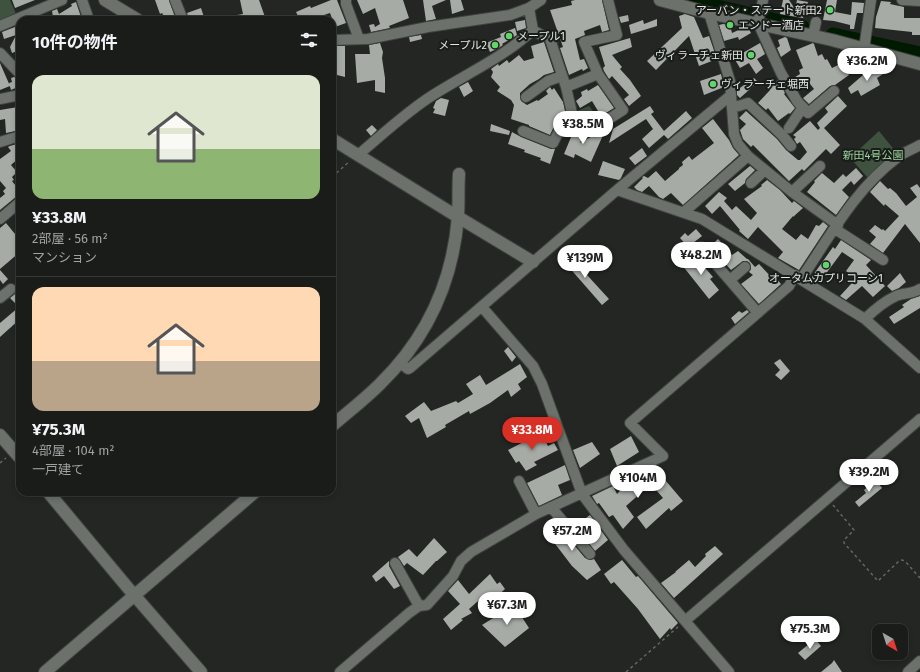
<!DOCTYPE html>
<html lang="ja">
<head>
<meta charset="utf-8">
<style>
	:root { --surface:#1a1c1a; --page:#272927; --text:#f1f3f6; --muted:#9fa1a2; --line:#383a39; --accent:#d93025 }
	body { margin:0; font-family:"Fira Sans","Noto Sans JP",sans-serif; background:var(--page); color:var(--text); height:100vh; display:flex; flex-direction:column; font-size:15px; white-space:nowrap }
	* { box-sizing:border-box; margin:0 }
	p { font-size:13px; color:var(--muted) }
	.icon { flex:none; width:22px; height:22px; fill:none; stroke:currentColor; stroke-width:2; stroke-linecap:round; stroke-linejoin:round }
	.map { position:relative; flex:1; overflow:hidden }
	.sheet { position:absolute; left:16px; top:16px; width:320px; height:480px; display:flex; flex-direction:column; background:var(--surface); border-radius:12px; box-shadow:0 2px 6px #0003,0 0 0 1px var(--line) }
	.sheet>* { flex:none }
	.needle { width:26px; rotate:141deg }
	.controls { position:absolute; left:872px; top:624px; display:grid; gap:8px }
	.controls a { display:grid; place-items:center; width:36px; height:36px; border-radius:8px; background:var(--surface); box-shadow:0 2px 6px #0003,0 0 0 1px var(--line); font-size:20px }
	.price { position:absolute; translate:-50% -34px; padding:0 9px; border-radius:14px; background:#fff; color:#222; font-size:13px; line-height:26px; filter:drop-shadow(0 1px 2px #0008) }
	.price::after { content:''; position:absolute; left:50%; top:24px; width:12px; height:9px; margin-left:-6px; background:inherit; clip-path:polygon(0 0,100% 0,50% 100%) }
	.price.current { background:var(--accent); color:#fff }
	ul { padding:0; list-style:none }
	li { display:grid; align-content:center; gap:8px; height:212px; padding:0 16px }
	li+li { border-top:1px solid var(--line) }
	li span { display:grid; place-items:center; height:124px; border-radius:12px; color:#555 }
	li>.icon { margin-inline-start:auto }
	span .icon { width:72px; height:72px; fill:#fffc; stroke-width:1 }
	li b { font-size:17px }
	h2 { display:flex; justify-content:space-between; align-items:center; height:48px; padding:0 16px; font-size:17px }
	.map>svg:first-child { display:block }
</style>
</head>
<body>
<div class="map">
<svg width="920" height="672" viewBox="0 0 920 672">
	<rect width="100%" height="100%" fill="#232623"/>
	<path fill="#3f513f" d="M0,0H10L18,18L0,25Z
		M589,106L599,119L586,128L571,121L577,114V111Z
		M879,131L896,152L868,178L850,158Z"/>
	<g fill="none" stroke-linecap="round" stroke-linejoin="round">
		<path stroke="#001a02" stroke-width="15" d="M687,0L802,27
			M833,35L920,54"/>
	</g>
	<path fill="#a6aba6" d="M12,0H35L15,8Z
		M155,0H169L176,20H166L162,13L160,14Z
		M240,0H259L265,17L256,20H227L226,17L243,14Z
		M331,0H337L346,23L335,27L330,13L318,17L316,15L306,20H300L296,12L310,6L311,8Z
		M357,0H403L409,18L389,26L390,28L371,32L369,25L374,24L375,27L380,24L375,8L363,14Z
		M423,0H446L432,6L436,19L426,21Z
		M450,0H461L464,10L452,14Z
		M575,0H602L609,30L602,32L600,25L584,31L585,35L575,39L580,60L584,59L588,68L583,71L582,69L569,75L560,48L563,47L550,10L572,5L571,1Z
		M783,0H789L795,9L797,0L808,2L803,18L780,14Z
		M827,0H837L835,12L851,15L852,2L864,3L863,13H857L854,29H850V25L834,21L823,20Z
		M881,1L891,2L890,4L904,7V18H920V35H912V32L875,28L876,17Z
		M76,2L82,20H48L53,17L52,11L57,9L59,14L72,6L71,4Z
		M201,8L205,20H189L187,13Z
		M685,14L694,17L703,38L709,36L717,59L699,66L689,36L656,70L647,61L682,28L679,16Z
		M628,15L629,21L621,23L619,17Z
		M657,19V26L631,34L629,25L643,20L644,24Z
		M525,20L526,28L517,31L515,22Z
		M723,24L730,25L732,33L743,28L749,29L751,33L739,40L738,37L724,41L719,25Z
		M20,26V50L12,53L10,47L16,35L4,39L2,32L15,27L17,32Z
		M515,28L517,35L502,44L503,45L497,49L490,52L486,43L501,37L500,34Z
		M421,35L422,39L410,42L409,37Z
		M785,37L787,38L791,50L781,57L777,48L780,46L778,40Z
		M630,38L632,47L612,55L622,67L620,69L630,80L641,96L629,106L624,99L629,95L612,76L609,79L604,71L603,68L605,66L599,47Z
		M544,42L554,72L544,75L539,79L530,84L520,93V97L521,101L527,105L537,100L538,101L548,94L546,91L550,87L552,90L554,88L563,102L565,111L557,120L550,135L529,126V125L511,119L514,105L511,100L497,91L500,87L491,77L493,72L491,69L498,64L499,66L507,60L509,63L519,55L524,61L534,58L531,46Z
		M380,43L383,52L382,58L385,78V93L375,91V80L357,83L355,54H370L369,45Z
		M760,43L765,54L757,59L763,68L756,74L749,63L740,68L734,58Z
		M813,43L814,44L818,56L822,54L825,60L827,59L832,68L842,63L849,75L835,85L830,86L809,104L803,98L814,89L807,80L797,87L792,79L800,74L799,70L803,68L796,50Z
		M332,46H345V77L337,75L336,55H332Z
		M0,63L10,86L0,90Z
		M878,66L883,74L877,78L880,85L861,96L858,90L851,94L848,88L870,69V70Z
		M721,74L724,87L704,95L700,81Z
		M14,77L20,80V86L11,90L9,83L12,82L11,78Z
		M754,78L758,82L740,98L737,95V90Z
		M778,80L785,93L784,94L795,108L790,114L789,113L778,121L768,108L766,110L758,103L770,90L769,88Z
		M468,82L473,91L464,97L459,87Z
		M598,85L614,108L601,116L592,101L580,108L576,101L582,96L581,92L587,89L588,91Z
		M838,96L847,106L824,128L840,145L831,154L826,149L804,171L802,169L789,181L753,145L751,147L743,139L740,130L746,124L739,118L746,111L777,139L786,150L798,160H800L807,152L800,142L797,144L794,139L796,137L793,135L810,121L818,130L820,128L817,123L828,112L825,108Z
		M441,98L449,100L445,116L433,113L435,109L433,108L436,101Z
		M650,106L654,112L651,114L664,131L686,111L692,118L668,139L664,135L649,148L642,139L653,129L646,119L609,143L613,129Z
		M18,107L20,130L6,133L5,119L0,120V110Z
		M713,119L729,140L733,148L739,155L683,205L671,193L663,199L659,197L649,186L642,192L637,190L634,187L643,178L642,177L644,176L648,178L656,171L665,181L679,169V168L683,165L682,162L689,156L692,160L714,143L702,128Z
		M491,124L510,131L509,135L490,131Z
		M372,125L377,130L371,136L366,130Z
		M576,125L586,129L580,143L596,134L598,136L604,133L591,162L575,154L574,158L564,154Z
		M512,132L521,137L551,149H555L550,164L540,160L541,158L524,152L525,150L508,144Z
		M20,143V157L11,165L17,172L12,177L14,180L12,181L19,190L16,192L18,194L16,195L17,196L0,210V198L5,194L3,191L6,188L0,181V159L11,151L8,147L10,146Z
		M642,148L647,156L635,165L629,158Z
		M603,161L625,169L621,178L619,180L598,175Z
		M750,166L755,170L746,179L745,183L735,191L728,184Z
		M856,168L863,176L854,185L851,181L842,190L849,197L836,215L807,192L815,182L814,181L822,173L834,183L843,174L846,177Z
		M767,180L780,190L792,203L794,201L803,208L793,217V216L782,229L796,240L801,234L808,239L816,225L819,226L823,222L828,226L799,270L778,258L783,252L758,227L748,239L739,231L740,230L720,206L712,214L705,206L719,192L727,198L724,201L732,210L736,206L751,220L757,213L744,199L762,186L761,185Z
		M880,181L888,189L890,188L896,193L906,206L917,197L910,188L917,184L920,188V243L905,224L883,253L870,244L876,237L869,231L875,225L882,230L883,229L885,231L899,216L885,204L884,206L870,192Z
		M6,223L20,240V252L0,269V228Z
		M696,229L702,236L688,247L680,238L685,233L688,236Z
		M718,239L732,255L738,251L747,259H748L755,267L759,264L773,279L775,277L781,284L759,304L741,284L753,275L749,272L751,269L750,263L747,261H743L731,270L710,247Z
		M841,240L871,260L866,265L885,286L873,297L862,286L846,300L840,296L851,284L850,282L855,278L846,271L854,260L842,252L819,283L811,278L833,247L835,249Z
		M566,252L609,299L602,305L560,257Z
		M694,255L713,277L710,279L719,290L709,299L682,265Z
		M0,270L8,279L3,284L0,280Z
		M900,273L906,282L899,288L892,291L887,286Z
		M17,290L20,293V319L0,337V323L19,307L10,298L15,294Z
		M920,296V308L894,324L889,317L904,307L902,305L911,299Z
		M747,310L749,312L735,324L731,318L739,311L742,313Z
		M508,347L516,357L512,362L504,351Z
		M780,359L790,371L781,380L775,375L780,370L774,363Z
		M520,364L527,377L518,384L521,389L511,397L508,390L490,403L470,414L469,411L445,425L446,427L427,438L419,418L411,423L405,416L424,402L431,411L456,401L458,403L473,394L466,384L480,375L486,385Z
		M541,433L548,446L554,443L558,450L534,462L537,465L526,471L519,461L516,463L508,450Z
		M631,436L639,452L617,466L610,449Z
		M592,442L600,454L580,468L573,450Z
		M565,465L570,480L558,485L562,495L539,506L527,483Z
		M654,467L683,501L671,511L669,508L646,529L637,517L663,498L651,484L626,506L634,517L623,529L613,515L609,517L599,503L597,504L592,496L613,486L617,494L634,476L636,478Z
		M876,480L882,488L859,507L855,502L866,493L864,490Z
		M590,515L608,540L595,551L575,526Z
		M554,521L585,558L591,560L594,559L601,570L587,580L572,566L543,528Z
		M434,538L447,552L437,561H436L423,575L407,563L404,566L398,557L409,549L417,557Z
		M715,546L723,554L674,598L661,583L676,572H675L689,560L695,567L706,556L705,554Z
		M622,560L636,577L638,576L678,623L671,630L670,628L660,639L638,609L614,582L611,584L604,574Z
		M389,561V566L400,586L394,589L384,576L376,582L372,576Z
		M490,574L497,584L500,582L505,589L491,602L485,595L469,609L472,613L461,619L463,620L451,630L443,619L460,604L448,591L458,580L469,594Z
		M514,605L529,628L505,647L482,625Z
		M815,639L821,646L805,660L798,653Z
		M834,660L842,672H821L832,663Z"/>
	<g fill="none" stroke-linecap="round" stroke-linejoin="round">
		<g stroke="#404340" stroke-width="12">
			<path id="minor" d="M82,0L89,20
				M175,0L183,20
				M346,0V4L359,39
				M763,0L758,23L781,73L797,101L808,113L834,91
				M902,0L920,1
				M0,26L62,0
				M813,36L816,22
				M332,40L368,39L428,27L510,15L529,8L541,0
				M864,49L871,0
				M0,53L20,74
				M566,87L598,74
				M731,95L734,134L738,144L748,156L792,192L838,225
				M526,97L548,81L562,76
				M0,99L20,95
				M732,108L748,103L782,135L791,146
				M601,124L623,110L598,74L584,42L617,35L608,0
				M789,128L803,107
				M523,131L553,143L563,123L572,113L566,87L549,36H543L533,30
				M0,142L20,136
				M358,155C382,135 406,112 433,95C466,74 504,57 533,30L529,8
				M751,183L765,170
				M617,190L702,219L865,319L920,368
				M792,192L820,166
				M684,212L748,156
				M0,219L20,202
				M835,229L883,260
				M701,247L758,313
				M801,279C830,236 856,188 898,157C905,152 913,149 920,145
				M730,280L745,267
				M0,298L11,289
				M482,307L533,366L542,384L582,494L624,550L729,672
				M865,319C874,310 885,301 896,296C904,292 911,295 920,289
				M400,363L408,369L410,368L617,190L731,95L730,81L709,13
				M519,481L536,514
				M551,507L590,554
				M395,563L419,606
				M685,621L920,419
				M340,672L409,613L419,606L427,605L453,576L461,561L471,552L536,514L663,456L630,423L789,286L795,275
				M908,672L920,661"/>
		</g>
		<g stroke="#404340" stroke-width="14">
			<path id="tertiary" d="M105,0L138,20
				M660,0L709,13L832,40L920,64
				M332,139L458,217L533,262
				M332,426C348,412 365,399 380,384C427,338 453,281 458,216C459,202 458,188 459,174
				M0,435L20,458
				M48,492L128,588L201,672
				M45,672L255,492"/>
		</g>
		<path stroke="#636663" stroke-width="1.5" stroke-dasharray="3 3" stroke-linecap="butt" d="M332,177L350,161
			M0,463L6,458
			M833,505L854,530L844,540V543L878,581L899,561L902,560L905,561L920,578
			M626,672L679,626"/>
		<use href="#minor" stroke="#6c716c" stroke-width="10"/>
		<use href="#tertiary" stroke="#6c716c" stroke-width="12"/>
	</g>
	<g fill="#61d46a" stroke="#191d19" stroke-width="1.5">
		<circle cx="830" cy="10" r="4"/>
		<circle cx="730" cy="25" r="4"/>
		<circle cx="509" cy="36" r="4"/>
		<circle cx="495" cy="45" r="4"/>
		<circle cx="751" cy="55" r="4"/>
		<circle cx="713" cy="84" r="4"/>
		<circle cx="826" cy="265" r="4"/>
	</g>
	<g text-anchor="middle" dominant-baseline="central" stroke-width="4" stroke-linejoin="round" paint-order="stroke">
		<g font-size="11" fill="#e4e6e4" stroke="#191d19" text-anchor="end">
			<text x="822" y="10">アーバン・ステート新田2</text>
			<text x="738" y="25" text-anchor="start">エンドー酒店</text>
			<text x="517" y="36" text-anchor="start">メープル1</text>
			<text x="487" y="45">メープル2</text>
			<text x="743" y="55">ヴィラーチェ新田</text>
			<text x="721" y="84" text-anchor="start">ヴィラーチェ堀西</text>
			<text x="826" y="278" text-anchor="middle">オータムカプリコーン1</text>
		</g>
		<g font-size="11" fill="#9ed39e" stroke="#191d19">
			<text x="873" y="155">新田4号公園</text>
		</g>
	</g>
</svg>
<div class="controls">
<a><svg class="needle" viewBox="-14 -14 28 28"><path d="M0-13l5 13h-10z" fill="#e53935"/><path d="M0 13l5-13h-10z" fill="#9fa1a2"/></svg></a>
</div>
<b class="price" style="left:867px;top:82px">¥36.2M</b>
<b class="price" style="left:583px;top:145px">¥38.5M</b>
<b class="price" style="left:701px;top:276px">¥48.2M</b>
<b class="price" style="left:585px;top:279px">¥139M</b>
<b class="price current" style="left:532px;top:451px">¥33.8M</b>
<b class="price" style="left:869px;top:493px">¥39.2M</b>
<b class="price" style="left:638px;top:499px">¥104M</b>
<b class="price" style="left:572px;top:552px">¥57.2M</b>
<b class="price" style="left:507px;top:626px">¥67.3M</b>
<b class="price" style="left:810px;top:650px">¥75.3M</b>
<section class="sheet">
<h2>10件の物件<svg class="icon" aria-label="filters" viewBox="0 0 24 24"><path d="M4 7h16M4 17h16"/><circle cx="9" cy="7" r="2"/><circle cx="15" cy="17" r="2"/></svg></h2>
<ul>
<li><span style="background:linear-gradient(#dfe7d0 60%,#8fb573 0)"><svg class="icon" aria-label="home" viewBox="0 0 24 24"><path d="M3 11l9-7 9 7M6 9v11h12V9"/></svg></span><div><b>¥33.8M</b><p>2部屋 · 56 m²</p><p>マンション</p></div></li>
<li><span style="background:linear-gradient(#ffd9b3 60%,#b9a48a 0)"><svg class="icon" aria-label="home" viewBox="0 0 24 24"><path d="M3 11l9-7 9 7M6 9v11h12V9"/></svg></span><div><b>¥75.3M</b><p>4部屋 · 104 m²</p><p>一戸建て</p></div></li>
</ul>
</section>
</div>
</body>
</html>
